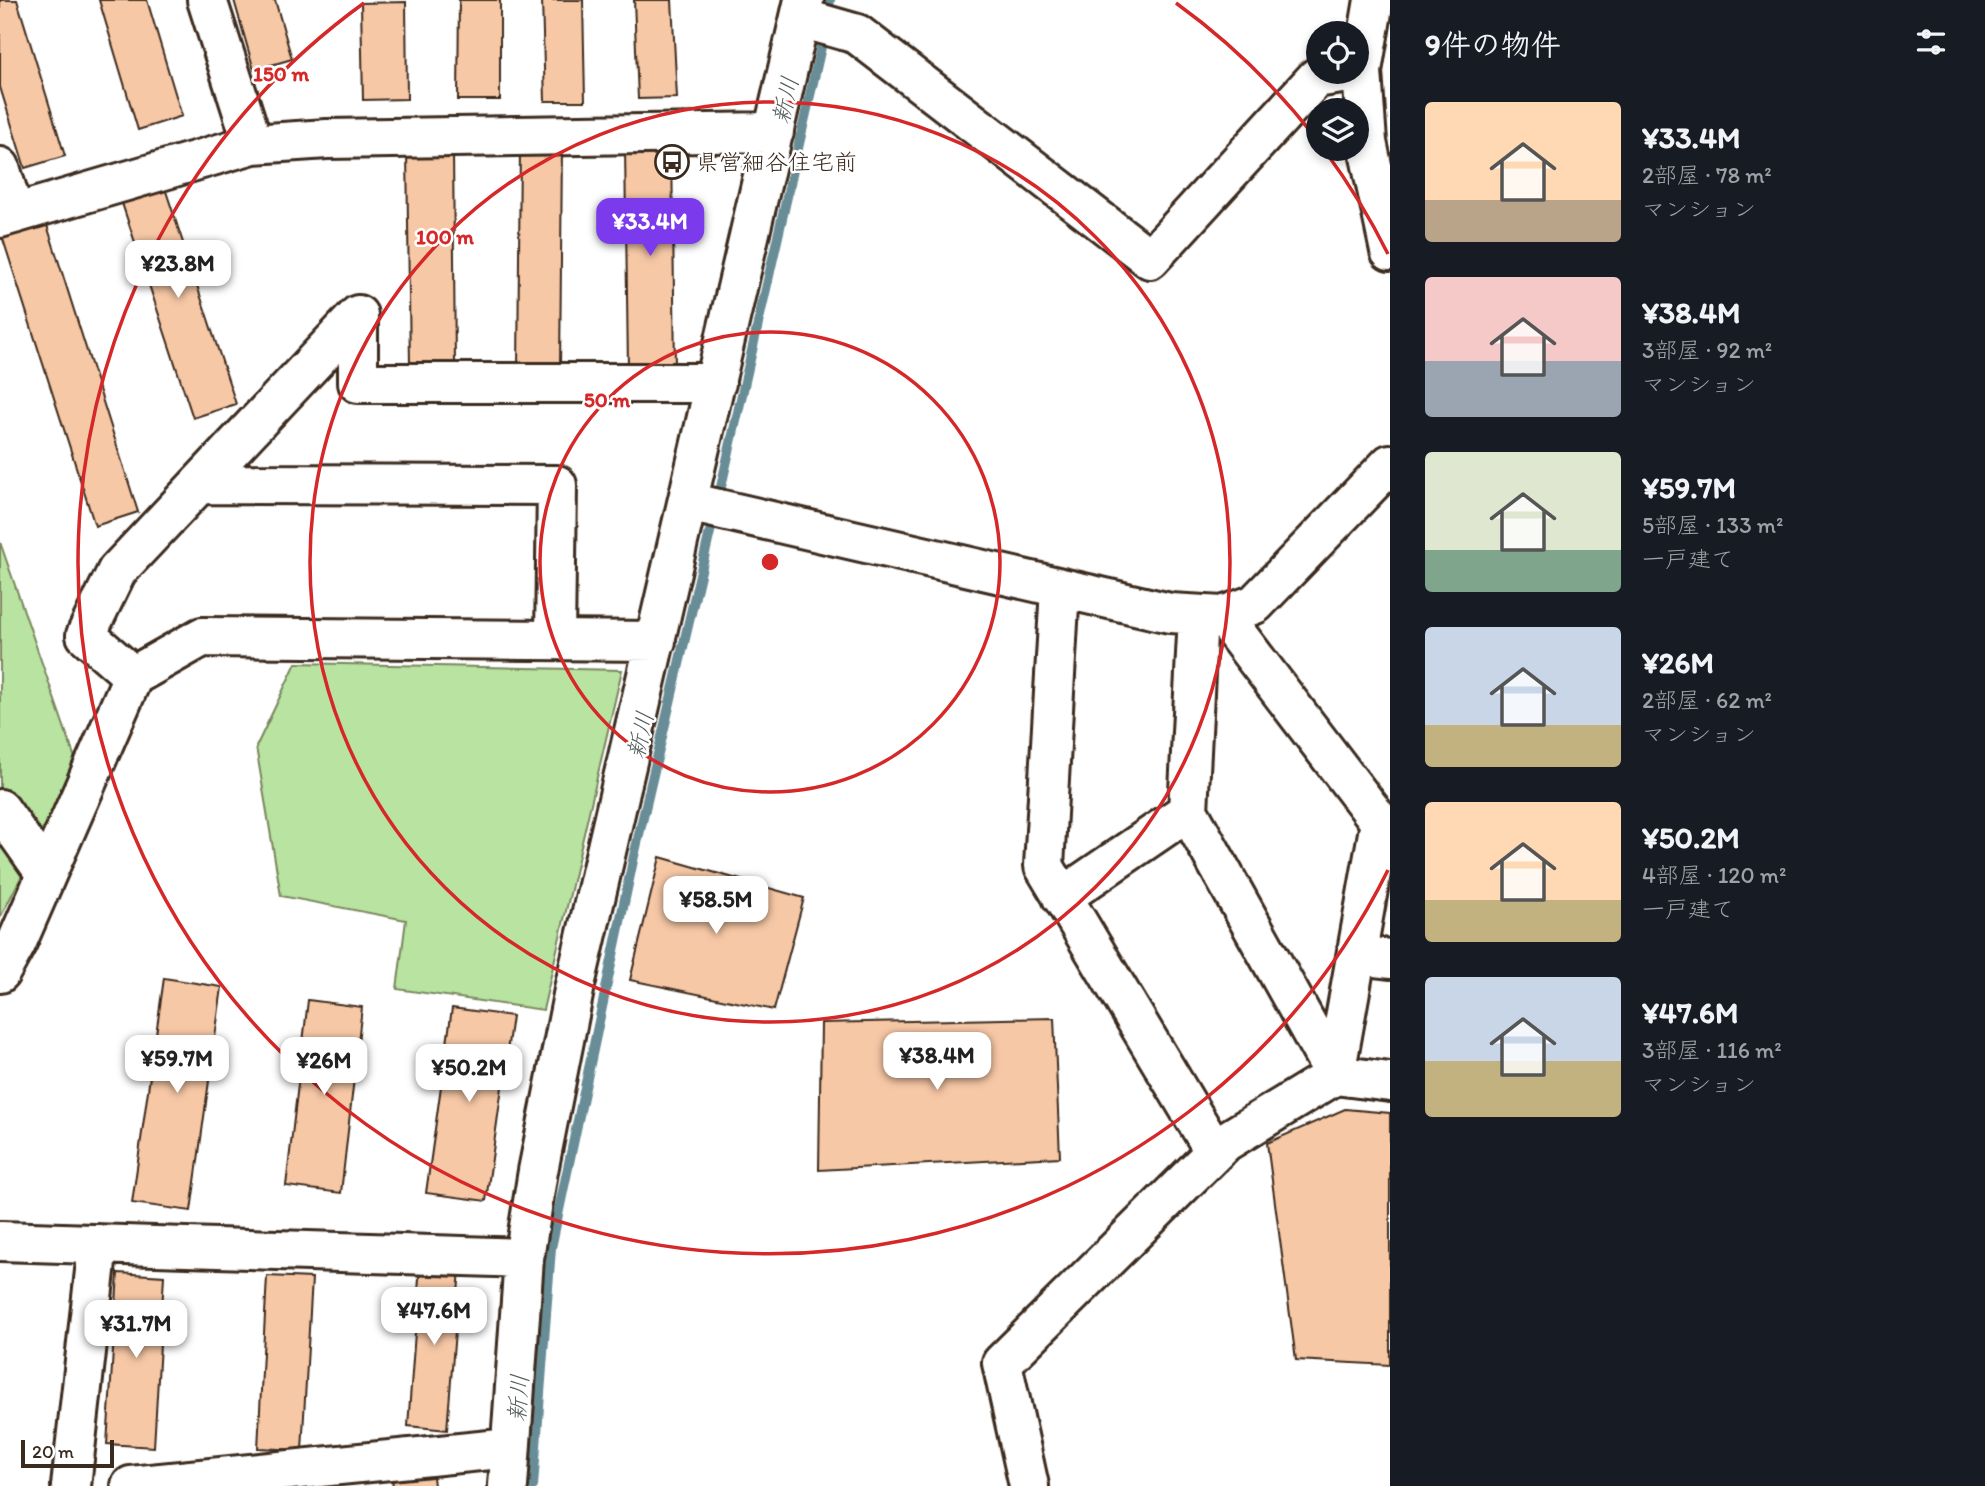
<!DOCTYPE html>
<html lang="ja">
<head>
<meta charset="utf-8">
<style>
	:root { --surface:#171b24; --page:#20242c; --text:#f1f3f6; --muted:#9ea1a6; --accent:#7c3aed }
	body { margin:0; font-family:Itim,"Klee One",sans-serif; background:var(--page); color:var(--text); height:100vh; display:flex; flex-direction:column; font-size:26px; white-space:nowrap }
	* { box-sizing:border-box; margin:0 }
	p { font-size:23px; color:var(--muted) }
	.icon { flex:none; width:38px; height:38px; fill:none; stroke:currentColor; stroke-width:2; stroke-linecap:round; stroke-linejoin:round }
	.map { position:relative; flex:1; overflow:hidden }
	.sheet { display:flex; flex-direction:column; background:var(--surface); width:595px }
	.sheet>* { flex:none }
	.tools { position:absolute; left:1306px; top:21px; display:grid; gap:14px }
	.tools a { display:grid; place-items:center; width:63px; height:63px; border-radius:50%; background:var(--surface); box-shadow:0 4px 10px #0003; font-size:35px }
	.scale { position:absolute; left:21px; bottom:18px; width:93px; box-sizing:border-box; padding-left:7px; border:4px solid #3b2a1e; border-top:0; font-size:19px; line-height:24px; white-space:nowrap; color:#3b2a1e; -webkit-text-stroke:5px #fff; paint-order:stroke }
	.price { position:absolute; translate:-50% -60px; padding:0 16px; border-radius:14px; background:#fff; color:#222; font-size:23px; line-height:46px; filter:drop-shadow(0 2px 4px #0008) }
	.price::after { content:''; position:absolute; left:50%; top:42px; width:21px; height:16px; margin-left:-10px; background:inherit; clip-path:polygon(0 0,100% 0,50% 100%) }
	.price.on { background:var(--accent); color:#fff }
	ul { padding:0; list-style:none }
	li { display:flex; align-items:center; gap:21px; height:175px; padding:0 35px }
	li span { display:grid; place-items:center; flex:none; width:196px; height:140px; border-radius:7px; color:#555 }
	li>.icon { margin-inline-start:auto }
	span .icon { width:84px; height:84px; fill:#fffc; stroke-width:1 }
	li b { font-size:30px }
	h2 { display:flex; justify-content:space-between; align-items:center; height:84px; padding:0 35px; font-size:30px }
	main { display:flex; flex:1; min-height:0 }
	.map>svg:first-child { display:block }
</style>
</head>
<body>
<main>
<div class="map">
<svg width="1390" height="1486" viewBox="0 0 1390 1486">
	<rect width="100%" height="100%" fill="#fff"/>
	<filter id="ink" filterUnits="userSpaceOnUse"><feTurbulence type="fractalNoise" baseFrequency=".0143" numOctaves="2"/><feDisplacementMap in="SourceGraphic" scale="14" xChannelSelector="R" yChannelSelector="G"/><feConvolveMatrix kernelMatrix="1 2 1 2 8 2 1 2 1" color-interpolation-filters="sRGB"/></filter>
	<g filter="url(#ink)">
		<path fill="#b8e3a0" stroke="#7a865f" stroke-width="2" d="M0,542L78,767L0,918Z
			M296,663L622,670L543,1010L397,989L406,920L281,896L256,747Z"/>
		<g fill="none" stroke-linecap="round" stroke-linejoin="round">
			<path stroke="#688d97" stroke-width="10" d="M827,19L830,0
				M718,500L824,34
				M533,1486L551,1248L634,856L714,515"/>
		</g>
		<path fill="#f7c8a6" stroke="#3b2a1e" stroke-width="2" d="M0,0H17L65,156L25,168L0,87Z
			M99,0H147L182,116L138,130Z
			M234,0H275L292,59L254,70Z
			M459,0H500V100H458Z
			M542,0H583L585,101H545Z
			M634,0H672L677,98L638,99Z
			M406,2L407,99L363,100L361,3Z
			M520,146H562L560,372L518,371Z
			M625,148H672L675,368H628Z
			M407,151H453L455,365L410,366Z
			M163,182L236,404L193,418L120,197Z
			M46,222L138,512L95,526L2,236Z
			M660,857L804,898L774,1010L630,980Z
			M164,978L222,987L191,1211L132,1203Z
			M308,1000L362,1007L341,1193L286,1186Z
			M452,1008L512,1016L486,1201L426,1193Z
			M1054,1018L1060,1157L819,1170L821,1023Z
			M1345,1109L1390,1113V1365L1296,1360L1267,1143Z
			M420,1265L460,1269L447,1430L408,1426Z
			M118,1273L164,1276L154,1447L107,1444Z
			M267,1276L312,1278L302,1450L258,1448Z
			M432,1467L434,1486H393L391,1472Z"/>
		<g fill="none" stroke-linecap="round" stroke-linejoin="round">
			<g stroke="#3b2a1e" stroke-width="44">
				<path id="minor" d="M207,0L253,144
					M1374,0L1362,71L1367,142L1390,251
					M801,18L857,34L1150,259L1316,78L1355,72
					M0,167L14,214
					M0,218L253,144L327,139L774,132
					M202,484L557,485L555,640
					M688,502L1170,613L1223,616L1255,604L1390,464
					M1060,588L1044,866L1215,1152
					M1198,615L1188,811L1335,1075
					M1223,616L1380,822L1335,1075
					M133,676L86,635L117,571L358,315V383H716
					M0,809L46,874
					M1062,897L1188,811
					M1357,955L1390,959
					M0,973L17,942L133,676L202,637L656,641
					M0,1241L524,1258
					M71,1486L98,1244
					M131,1486L510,1448
					M508,1486L524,1258L538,1171L575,985L804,0
					M1029,1486L1002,1363L1225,1142L1335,1075L1390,1082"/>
			</g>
			<use href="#minor" stroke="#fff" stroke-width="38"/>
		</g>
	</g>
	<g fill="none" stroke="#d62828" stroke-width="3.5">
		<circle cx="770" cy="562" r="230"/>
		<circle cx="770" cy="562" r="460"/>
		<path d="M1388 870A691 691 0 1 1 364 3M1176 3A691 691 0 0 1 1315 137M1325 151A691 691 0 0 1 1388 254"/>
	</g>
	<defs>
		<g id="bus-ring" transform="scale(1.75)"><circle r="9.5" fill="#fff" stroke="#3b2a1e" stroke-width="1.5"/><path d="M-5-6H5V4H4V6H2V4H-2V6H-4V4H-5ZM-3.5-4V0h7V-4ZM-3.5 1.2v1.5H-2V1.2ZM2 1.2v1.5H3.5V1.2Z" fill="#3b2a1e"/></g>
	</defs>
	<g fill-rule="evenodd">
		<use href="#bus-ring" x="672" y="162"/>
	</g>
	<g text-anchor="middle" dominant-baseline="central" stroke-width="5" stroke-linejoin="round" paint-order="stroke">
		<g font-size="23" fill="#3b2a1e" stroke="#fff" text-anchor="start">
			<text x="696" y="162">県営細谷住宅前</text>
		</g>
		<g font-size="24" font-style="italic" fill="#525c5a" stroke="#fff">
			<text transform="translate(785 100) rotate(-77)">新川</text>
			<text transform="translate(640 735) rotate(-77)">新川</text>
			<text transform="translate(518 1398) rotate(-86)">新川</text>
		</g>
	</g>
	<circle cx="770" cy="562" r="10" fill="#d62828" stroke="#fff" stroke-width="3.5"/>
	<g font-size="21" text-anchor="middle" font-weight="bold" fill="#d62828" stroke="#fff" stroke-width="5" stroke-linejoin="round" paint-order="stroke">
		<text x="281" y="81">150 m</text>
		<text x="445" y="244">100 m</text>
		<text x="607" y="407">50 m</text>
	</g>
</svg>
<div class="tools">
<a><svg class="icon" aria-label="locate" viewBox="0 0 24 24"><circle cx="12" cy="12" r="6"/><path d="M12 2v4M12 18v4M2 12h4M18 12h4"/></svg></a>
<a><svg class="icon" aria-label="layers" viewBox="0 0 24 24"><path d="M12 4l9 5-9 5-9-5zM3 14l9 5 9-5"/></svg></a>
</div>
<div class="scale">20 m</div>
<b class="price on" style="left:650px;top:258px">¥33.4M</b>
<b class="price" style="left:178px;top:300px">¥23.8M</b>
<b class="price" style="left:716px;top:936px">¥58.5M</b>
<b class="price" style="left:937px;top:1092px">¥38.4M</b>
<b class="price" style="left:177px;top:1095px">¥59.7M</b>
<b class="price" style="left:324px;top:1097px">¥26M</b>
<b class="price" style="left:469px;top:1104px">¥50.2M</b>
<b class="price" style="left:434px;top:1347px">¥47.6M</b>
<b class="price" style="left:136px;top:1360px">¥31.7M</b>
</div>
<section class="sheet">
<h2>9件の物件<svg class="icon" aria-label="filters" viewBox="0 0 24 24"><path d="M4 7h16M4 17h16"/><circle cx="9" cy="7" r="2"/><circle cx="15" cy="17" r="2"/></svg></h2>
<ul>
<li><span style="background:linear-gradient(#ffd9b3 70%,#b9a48a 0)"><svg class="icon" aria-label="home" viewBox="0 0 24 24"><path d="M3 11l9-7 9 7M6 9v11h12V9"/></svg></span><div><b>¥33.4M</b><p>2部屋 · 78 m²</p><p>マンション</p></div></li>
<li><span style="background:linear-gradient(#f6c9c9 60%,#9aa5b1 0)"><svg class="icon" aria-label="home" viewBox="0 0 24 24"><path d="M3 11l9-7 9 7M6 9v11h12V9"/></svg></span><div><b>¥38.4M</b><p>3部屋 · 92 m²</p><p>マンション</p></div></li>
<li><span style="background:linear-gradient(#dfe7d0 70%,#7fa58c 0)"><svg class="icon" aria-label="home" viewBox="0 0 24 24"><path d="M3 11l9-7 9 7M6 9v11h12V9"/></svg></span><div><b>¥59.7M</b><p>5部屋 · 133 m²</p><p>一戸建て</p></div></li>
<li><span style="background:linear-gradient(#c9d6e8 70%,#c2b280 0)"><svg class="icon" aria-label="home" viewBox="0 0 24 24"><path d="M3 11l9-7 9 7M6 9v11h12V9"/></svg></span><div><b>¥26M</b><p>2部屋 · 62 m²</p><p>マンション</p></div></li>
<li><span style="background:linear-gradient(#ffd9b3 70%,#c2b280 0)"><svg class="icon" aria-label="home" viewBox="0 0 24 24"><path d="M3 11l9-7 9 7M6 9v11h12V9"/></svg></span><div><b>¥50.2M</b><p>4部屋 · 120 m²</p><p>一戸建て</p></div></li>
<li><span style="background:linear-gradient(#c9d6e8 60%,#c2b280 0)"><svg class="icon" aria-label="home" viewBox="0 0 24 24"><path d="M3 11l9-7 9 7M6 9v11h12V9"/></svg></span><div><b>¥47.6M</b><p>3部屋 · 116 m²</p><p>マンション</p></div></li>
</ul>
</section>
</main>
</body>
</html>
